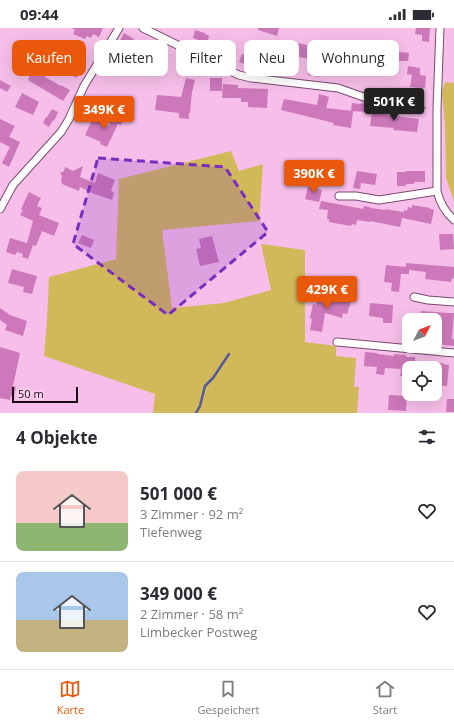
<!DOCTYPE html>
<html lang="de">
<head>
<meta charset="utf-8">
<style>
	:root { --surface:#fff; --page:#f2f2f3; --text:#2b2b33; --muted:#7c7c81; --line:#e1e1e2; --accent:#ea580c }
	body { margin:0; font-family:"Open Sans",sans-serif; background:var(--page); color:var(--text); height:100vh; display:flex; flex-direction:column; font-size:15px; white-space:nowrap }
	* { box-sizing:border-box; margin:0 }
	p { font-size:13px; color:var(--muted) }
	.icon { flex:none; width:22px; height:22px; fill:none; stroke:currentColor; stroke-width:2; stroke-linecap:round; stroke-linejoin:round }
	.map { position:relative; height:385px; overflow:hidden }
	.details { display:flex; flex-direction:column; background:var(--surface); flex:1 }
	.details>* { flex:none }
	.guide { position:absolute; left:12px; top:12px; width:430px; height:36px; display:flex; gap:8px }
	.needle { width:26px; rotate:48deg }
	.tools { position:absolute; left:402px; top:285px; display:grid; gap:8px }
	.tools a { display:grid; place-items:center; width:40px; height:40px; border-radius:8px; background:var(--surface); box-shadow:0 4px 16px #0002; font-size:20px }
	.scale { position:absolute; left:12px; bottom:10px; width:66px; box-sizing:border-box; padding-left:4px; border:2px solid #190715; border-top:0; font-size:11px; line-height:14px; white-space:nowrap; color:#190715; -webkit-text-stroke:3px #fdd0f1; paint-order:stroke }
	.price { position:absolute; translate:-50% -34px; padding:0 9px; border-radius:4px; background:var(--accent); color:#fff; font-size:13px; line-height:26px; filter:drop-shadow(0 1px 2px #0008) }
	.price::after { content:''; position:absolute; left:50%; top:24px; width:12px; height:9px; margin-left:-6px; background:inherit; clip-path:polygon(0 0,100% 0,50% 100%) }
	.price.active { background:#222; color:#fff }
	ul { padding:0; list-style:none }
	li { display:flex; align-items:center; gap:12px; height:100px; padding:0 16px }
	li+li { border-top:1px solid var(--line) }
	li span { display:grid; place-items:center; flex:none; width:112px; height:80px; border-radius:8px; color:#555 }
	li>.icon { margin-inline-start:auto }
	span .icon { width:48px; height:48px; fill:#fffc; stroke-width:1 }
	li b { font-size:17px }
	h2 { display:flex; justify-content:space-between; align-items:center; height:48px; padding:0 16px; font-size:17px }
	.pill { padding:0 14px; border-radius:8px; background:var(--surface); box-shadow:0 4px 16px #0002; font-size:14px; line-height:36px }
	.pill.active { background:var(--accent); color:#fff }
	.status { display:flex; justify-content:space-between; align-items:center; height:28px; padding:0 20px; background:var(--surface); direction:ltr }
	.status svg { height:11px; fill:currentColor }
	.dock { display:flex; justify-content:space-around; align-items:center; height:56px; border-top:1px solid var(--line); background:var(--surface); font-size:11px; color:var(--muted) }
	.dock a { display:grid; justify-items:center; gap:2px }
	.dock .active { color:var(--accent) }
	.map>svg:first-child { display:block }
</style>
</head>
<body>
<div class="status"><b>09:44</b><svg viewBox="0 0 49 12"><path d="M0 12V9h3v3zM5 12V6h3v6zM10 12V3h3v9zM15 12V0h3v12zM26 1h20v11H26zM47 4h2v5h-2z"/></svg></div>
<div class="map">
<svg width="454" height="385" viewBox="0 0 454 385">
	<rect width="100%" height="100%" fill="#f6bee8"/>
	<path fill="#d1b95a" d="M445,54L454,55V173L446,150L445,97L442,64Z
		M231,123L239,143L263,136L259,193L162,202L172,280L224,275L271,262L261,216L305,222V314L336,318V328L356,330L354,359H359L357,385H153L155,366L44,328L47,292L49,249L116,231L119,151Z"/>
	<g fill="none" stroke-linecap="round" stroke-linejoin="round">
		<path stroke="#55599b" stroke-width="2.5" d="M196,385L200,378L205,358L213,350L229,326"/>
	</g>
	<path fill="#cc78ba" d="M72,0H103L99,9L93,6L91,10L87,8L85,11L73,6L75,2Z
		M258,0H279L277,8L258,2Z
		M416,0H430L429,14L422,13V7L415,6Z
		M195,2L205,5V6L209,8L207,15L193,10Z
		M124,5L134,11L124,30L114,24Z
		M220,15L230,18L227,25L218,23Z
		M298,15L311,18L309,31L295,28Z
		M70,19L76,26L85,33L79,42L80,43L76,50L66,43L67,41L58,29L56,23Z
		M399,24L409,25L408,33H398Z
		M242,26L250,29L247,37L239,34Z
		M264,31L273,33L272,41L263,40Z
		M351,31L363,34L364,31L371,33L369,41L363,39L361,48L347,44Z
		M35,36L48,44L45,49L61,58V57L70,62L63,73L28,52Z
		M408,38L420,40V47L426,48L425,60L410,59L412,47L407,46Z
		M310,39L321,42L319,49L308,47Z
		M186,50L195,52L192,64L190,85H189V91L179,90V85L155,82L157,67L181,69Z
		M210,50H222V63H210Z
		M0,52L11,58L7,64L0,60Z
		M223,56L238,57V60L268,61L267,80L248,79V74H241V70H222Z
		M22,65L39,74L33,87L15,79Z
		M319,66L329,69L326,80L353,83L351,100L333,97L334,95L281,82L284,71L317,77Z
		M352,75L361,76V75L370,77L369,84L351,83Z
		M52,81L58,84L54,93L53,92L49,99L43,95L46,89H47Z
		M372,84L387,85L386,87L419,91L417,104L393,102L394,100L370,98Z
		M113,85L124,89L121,97L118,96L107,119L100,116L101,114L85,107L93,90L109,98Z
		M0,91L15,98L9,109L20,114L9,139L2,135L10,119L0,114Z
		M83,138L80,149L95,155L98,145L115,152L111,162L114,165L112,172L92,165L80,159L79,163L62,156L61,152L62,148L60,145L64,143L65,139L73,143Z
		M357,143L377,146L375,157L361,155L360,161L353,160Z
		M406,143H425V154H414V156H406V158H397V144H406Z
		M308,159L322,162L319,174L305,171Z
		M29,164L41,170L37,178L42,180L39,187L59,195L54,208L42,203L36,218L33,217L28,231L22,229L23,226L17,224L15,227L6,224L10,210L27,215L33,193L20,187L23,182L21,181Z
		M321,173L363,181L364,178L370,179V180L385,182V181L403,184V187L404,182L407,183L408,179L412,180V177L430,180V181L434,182L431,196L402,190L400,199L370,193V194L357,192L356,197L352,196L351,198L329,194V191H327L328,182L319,181Z
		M439,206H453L454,221L440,222Z
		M82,207L94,212L91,220L78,215Z
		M212,208L219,234L200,238L196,221L201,220L199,211Z
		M406,235L454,239V251L452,250L451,254L425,251L426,244L409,242V246H401L399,264L391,263L392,255L384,254L386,237L406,239Z
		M12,241L37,248L32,266L23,264L24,259L8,255Z
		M319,266L351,273L347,286L343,285L342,290L325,285L322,304L310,302L312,291L310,290L313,276L316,277Z
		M370,275L393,277L392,295H383V290L369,288Z
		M0,280L10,287L27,293L23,308L5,302L7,297L0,292Z
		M421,283L448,285H454L452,311H454V318L435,316V292H420Z
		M0,319L20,325L13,358L16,359L14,368H11L10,372L0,370Z
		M365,324L377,325V326L394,328V326L406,327V329H415V333L443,335V336L449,337L447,358L435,357V340H409V349L400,348L401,341L385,340L384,347L376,346L377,339L364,338Z
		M389,367L407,368L406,383L388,382Z
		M447,371H454V384H446Z"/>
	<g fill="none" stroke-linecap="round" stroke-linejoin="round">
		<g stroke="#794a6f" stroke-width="9">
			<path id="street" d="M143,0L228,42L239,47L251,50L338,60L372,72
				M440,0L437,81V163C440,175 445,184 454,192
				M339,168H356L379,172L437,163
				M0,181L13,157L61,104L69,91L84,58L119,0
				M414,269L428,272L454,274
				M337,314L454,325"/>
		</g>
		<path stroke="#976f8d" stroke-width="1.5" stroke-dasharray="2 3" stroke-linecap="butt" d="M379,75L429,80"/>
		<use href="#street" stroke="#fff" stroke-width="7"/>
	</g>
	<path fill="#7b2cbf" fill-opacity="0.2" stroke="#7b2cbf" stroke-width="3" stroke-dasharray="8 5" stroke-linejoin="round" d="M98,130L225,139L268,204L168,287L73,216Z"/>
</svg>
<div class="tools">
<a><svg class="needle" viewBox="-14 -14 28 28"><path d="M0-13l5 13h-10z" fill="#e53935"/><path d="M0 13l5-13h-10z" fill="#7c7c81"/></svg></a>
<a><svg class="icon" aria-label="locate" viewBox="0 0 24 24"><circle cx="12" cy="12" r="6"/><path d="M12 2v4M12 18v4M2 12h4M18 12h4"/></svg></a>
</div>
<div class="scale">50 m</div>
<b class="price active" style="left:394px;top:94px">501K €</b>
<b class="price" style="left:104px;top:102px">349K €</b>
<b class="price" style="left:314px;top:166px">390K €</b>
<b class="price" style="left:327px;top:282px">429K €</b>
<div class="guide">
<a class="pill active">Kaufen</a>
<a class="pill">Mieten</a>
<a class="pill">Filter</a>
<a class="pill">Neu</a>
<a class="pill">Wohnung</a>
</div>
</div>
<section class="details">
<h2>4 Objekte<svg class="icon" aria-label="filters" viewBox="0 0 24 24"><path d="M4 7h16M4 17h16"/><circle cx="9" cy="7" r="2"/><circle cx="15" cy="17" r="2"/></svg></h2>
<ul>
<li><span style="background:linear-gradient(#f6c9c9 65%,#8fb573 0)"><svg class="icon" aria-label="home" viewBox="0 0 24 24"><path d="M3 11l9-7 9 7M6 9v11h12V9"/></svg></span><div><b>501 000 €</b><p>3 Zimmer · 92 m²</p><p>Tiefenweg</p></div><svg class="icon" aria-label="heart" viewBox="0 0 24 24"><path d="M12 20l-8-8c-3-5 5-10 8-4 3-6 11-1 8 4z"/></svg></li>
<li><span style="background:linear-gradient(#a9c7e8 60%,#c2b280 0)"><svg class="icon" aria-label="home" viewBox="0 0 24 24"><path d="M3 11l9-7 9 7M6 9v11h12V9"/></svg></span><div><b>349 000 €</b><p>2 Zimmer · 58 m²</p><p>Limbecker Postweg</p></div><svg class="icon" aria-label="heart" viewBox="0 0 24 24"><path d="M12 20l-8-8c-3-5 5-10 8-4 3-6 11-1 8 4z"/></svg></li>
</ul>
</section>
<nav class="dock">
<a class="active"><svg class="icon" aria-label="map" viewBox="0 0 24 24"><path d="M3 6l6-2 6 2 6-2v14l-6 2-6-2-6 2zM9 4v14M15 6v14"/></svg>Karte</a>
<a><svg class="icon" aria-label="saved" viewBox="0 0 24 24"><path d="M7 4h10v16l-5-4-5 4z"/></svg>Gespeichert</a>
<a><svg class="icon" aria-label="home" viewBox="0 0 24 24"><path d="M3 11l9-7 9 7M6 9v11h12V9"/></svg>Start</a>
</nav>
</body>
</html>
